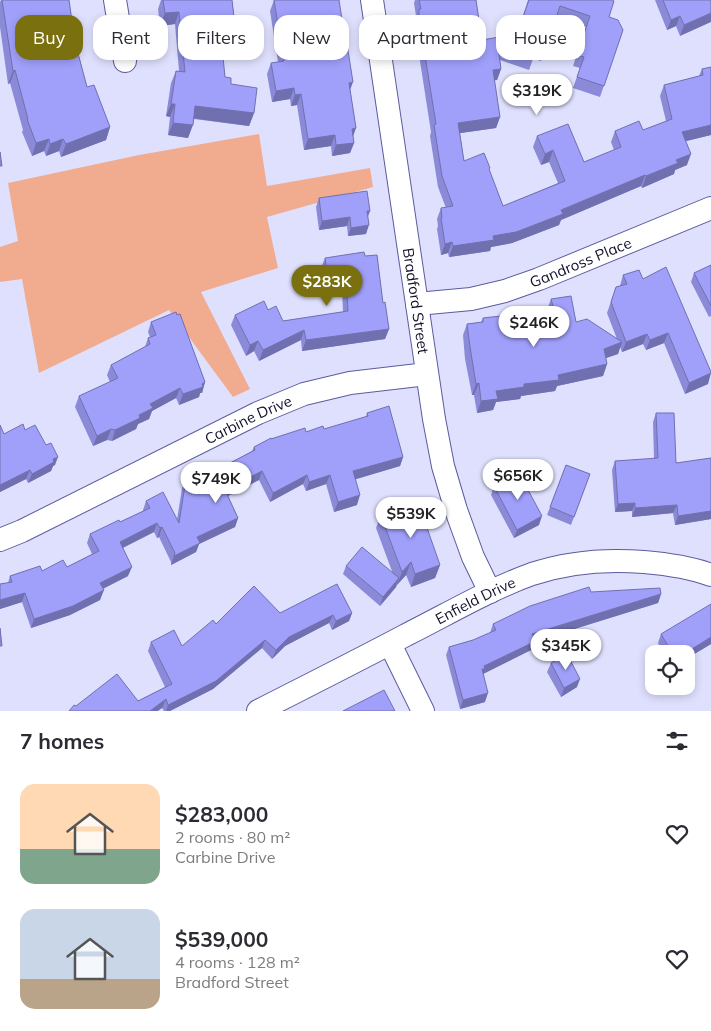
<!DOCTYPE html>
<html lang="en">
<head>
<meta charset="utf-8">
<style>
	:root { --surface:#fff; --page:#f2f2f3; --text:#2b2b33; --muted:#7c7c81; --accent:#7a7010 }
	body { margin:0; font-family:Mulish,sans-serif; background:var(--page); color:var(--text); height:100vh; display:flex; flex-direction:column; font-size:19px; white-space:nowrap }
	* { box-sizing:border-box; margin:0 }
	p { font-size:16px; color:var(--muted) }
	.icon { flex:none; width:28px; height:28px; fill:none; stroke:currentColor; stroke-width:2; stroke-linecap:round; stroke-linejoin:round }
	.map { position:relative; height:711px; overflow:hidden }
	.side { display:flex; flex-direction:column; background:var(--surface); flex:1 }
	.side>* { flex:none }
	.banner { position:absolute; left:15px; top:15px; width:681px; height:45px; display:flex; gap:10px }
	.fabs { position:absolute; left:645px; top:645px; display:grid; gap:10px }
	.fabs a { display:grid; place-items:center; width:50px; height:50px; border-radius:10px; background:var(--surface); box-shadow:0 2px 8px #0003; font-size:25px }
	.price { position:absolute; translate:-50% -42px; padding:0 11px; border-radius:18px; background:#fff; color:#222; font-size:16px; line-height:32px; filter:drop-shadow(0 1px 2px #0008) }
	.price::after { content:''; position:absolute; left:50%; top:30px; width:15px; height:11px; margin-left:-8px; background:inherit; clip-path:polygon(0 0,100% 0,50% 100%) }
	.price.on { background:var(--accent); color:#fff }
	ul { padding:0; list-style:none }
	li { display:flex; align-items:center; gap:15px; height:125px; padding:0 20px }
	li span { display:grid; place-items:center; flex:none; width:140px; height:100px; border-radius:15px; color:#555 }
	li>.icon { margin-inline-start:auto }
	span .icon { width:60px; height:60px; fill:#fffc; stroke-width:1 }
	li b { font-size:21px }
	h2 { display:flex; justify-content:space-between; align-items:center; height:60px; padding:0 20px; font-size:21px }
	.chip { padding:0 18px; border-radius:15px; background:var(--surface); box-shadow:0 2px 8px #0003; font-size:18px; line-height:45px }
	.chip.on { background:var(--accent); color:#fff }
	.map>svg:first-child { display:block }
</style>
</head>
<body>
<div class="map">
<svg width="711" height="711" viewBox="0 0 711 711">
	<rect width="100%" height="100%" fill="#dee0fe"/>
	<path fill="#f1ac90" d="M259,134L267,186L370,168L373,187L267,217L278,268L201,292L250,389L233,397L169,310L39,373L22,279L0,282V247L18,241L8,183L139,155Z"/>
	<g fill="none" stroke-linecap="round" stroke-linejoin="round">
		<g stroke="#5c5b9e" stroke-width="24">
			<g id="street">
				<path d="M115,0L125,61"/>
				<path id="s1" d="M372,0L434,419L443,466L456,510L473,557L490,592"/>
				<path id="s2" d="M417,304L471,299L505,291L539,279L711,208"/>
				<path id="s3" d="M0,540L22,531L258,413L304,394L350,383L427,374"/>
				<path d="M390,644L423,711"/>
				<path id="s4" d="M258,711C307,686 357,661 406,635C448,614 488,590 532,574C568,562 607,559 644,562C667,564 690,567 711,575"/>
			</g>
		</g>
		<use href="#street" stroke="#fff" stroke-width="22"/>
	</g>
	<path fill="#8a8ad8" d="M1,0H69L75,42L87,87L110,127L106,140L61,157L59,151L46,156L44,151L32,156L22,132L23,130L10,83L8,84L0,27V2Z
		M161,0H232L240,57L223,59L225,77L254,113L249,126L194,119L188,138L168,135L170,117L166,116L171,83L176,71H179L175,24L160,26L158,9Z
		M274,0L350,90L356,128L353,136L354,143L350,153L332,156L331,146L304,150L297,105L291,106L290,99L272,102L267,74L271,63L278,62L270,11Z
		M415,0H476L482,40L517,34L528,0H612L609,17L623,30L600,97L573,88L580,68L573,66L586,27L556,17L541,61L533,59L529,70L500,60L501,69L497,80H494L500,117L496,128L460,133L464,161L489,171L503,206L558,183L549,162L541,165L533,147L537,136L584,162L614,150L611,142L615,131L643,130L666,121L660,96L664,85L699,76L702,69L711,67V135L686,141L687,165L675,170L674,174L642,188L641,186L561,220L559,225L512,243L491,247L490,251L449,257L448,253L441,255L437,229L438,226L437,219L441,208H446L438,187L430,136L431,132L415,29L414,20L416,16L414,3Z
		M655,0H711L680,36L676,26L667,30Z
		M319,198L368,218L366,234L348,236L347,226L319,230L316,207Z
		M365,256L383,303L389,329L385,339L302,351L301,340L259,361L254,351L246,356L231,325L235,315L268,310L283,321L343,312L342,288L324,291L321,268L325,258Z
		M711,265V316L709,317L691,282L694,273Z
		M623,275L643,279L708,384L685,394L664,343L646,350L643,344L622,352L620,347L618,354L606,358L607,364L603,376L557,386L555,391L521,396L520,399L496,402L493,410L477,413L474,395H472L465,359L463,335L467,324L481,322L483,318L547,310L551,299L576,322L617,339L607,313L616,287L620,286Z
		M151,322L205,382L202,393H200L199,397L179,405L176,398L152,411L149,419L138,424L136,429L112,441L107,440L93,446L75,407L79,396L110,382L107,375L111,365L145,347L148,338L150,337L148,332Z
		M367,413L403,457L400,466L355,479L357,505L334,512L326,484L306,491L303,484L270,502L259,480L228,496L238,518L235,527L199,544L196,552L171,565V562L159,537L157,538L154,532L123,548L128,576L103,589L100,600L70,615L31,628L22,602L0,609V584L8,583L10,576L67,567L92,554L87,543L90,534L120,522L143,511V510L146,501L177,520L182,488L186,479L201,483L227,471L230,463L252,451L254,447L271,439L324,429L366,417Z
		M656,413L676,463L711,458V519L675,525L673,513L632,517V511L615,512L612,470L615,461L654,459L653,422Z
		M0,425L4,434L25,430L55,465L53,466L51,471L28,483L26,479L0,492Z
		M566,465L590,474L571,525L547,515Z
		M494,486L539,525L514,538L491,495Z
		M381,516L440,565L435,578L411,587L406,575L397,585V583L396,587L380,606L343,574L346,566L393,574L376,528Z
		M591,592L661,594L658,603L536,641L533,649L483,674L485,702L460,709L446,655L449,647L473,640L490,633L493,624Z
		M280,613H352L349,621L332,630L329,623L285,646L272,659L262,648L213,689L170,711H164L162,708L76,706L138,701L165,687L148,651L151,642L182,646L216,624Z
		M661,634L711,644L686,659V654H664L658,643Z
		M551,663L577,687L561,697L547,672Z"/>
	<path fill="#7070b0" d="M179,12L175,24L160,26L165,13Z
		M711,13V22L680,36L684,25Z
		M680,16L676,26L667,30L671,20Z
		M244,44L240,57L217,59L222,47Z
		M501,69L497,80L489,81L493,70Z
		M15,70L10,83L8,84L13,71Z
		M353,82L349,93V83Z
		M294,88L290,99L272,102L276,91Z
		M301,94L297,105L291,106L295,95Z
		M171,104H175L170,117L166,116Z
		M195,106L254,113L249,126L191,118Z
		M500,117L496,128L454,134L458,123Z
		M173,123L193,125L188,138L168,135Z
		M711,125V135L678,143L682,132Z
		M110,127L106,140L61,157L66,144Z
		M356,128L352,139V129Z
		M335,135L331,146L304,150L308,139Z
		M49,139L44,151L32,156L36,143Z
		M63,139L59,151L46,156L50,144Z
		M354,143L350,153L332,156L336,145Z
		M553,150L549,162L541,165L545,154Z
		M691,154L687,165L675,170L674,174L642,188L646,176L676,160Z
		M645,175L641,186L561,220L559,225L512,243L491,247L490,251L449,257L453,246L493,236L561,210Z
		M367,211H370L367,219Z
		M350,217L347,226L319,230L322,221Z
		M369,225L366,234L348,236L351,228Z
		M452,242L448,253L441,255L445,244Z
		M346,278L342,288L324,291L328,280Z
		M389,329L385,339L302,351L306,340Z
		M304,330L301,340L259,361L263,350Z
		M668,333L664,343L646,350L650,340Z
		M647,334L643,344L622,352L626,342Z
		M258,341L254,351L246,356L250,345Z
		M622,342L618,354L600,360L604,349Z
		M607,364L603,376L557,386L555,391L521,396L520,399L496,402L493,410L477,413L481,401L496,391L558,375Z
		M711,373L708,384L685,394L689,383Z
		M205,382L202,393H200L199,397L179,405L183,394Z
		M479,383L474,395H472L476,384Z
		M180,388L176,398L152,411L149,419L138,424L136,429L112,441L115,430L139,415L150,404Z
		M111,429L107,440L93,446L97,436Z
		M58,457L55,465L53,466L51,471L28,483L32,474L53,459Z
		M403,457L400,466L350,481L353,471Z
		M30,470L26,479L0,492V485Z
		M262,471L259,480L221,499L225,490Z
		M307,475L303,484L270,502L273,493Z
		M330,475L326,484L306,491L309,482Z
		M360,495L357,505L334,512L338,502Z
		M635,503L632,511L615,512L618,504Z
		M677,505L673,513L632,517L635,508Z
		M711,511V519L675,525L678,516Z
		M542,516L539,525L514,538L517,530Z
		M238,518L235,527L199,544L196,552L171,565L174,556L197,537Z
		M157,523L154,532L116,551L120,542Z
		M162,527L159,537L157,538L160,528Z
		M411,562L406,575L397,585L402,572Z
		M440,565L435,578L411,587L415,574Z
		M132,567L128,576L96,592L100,583Z
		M399,578L396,587L380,606L383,597Z
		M104,590L100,600L70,615L31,628L34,619Z
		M25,593L22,602L0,609V600Z
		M661,594L658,603L529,643L532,634Z
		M352,613L349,621L332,630L336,621Z
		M333,615L329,623L285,646L272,659L276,650L289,637Z
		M711,637V644L686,659V654H684Z
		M265,640L262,648L213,689L170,711H166L168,705Z
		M536,641L533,649L483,674L482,669L484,666Z
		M580,679L577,687L561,697L564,688Z
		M488,693L485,702L460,709L463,700Z
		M166,699L162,708L158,711H150Z"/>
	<path fill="#a0a0fb" stroke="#7070b0" d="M2,0H69L75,42L87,87L94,85L110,127L66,144L63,139L50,144L49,139L36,143L27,119H28L15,70L13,71Z
		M163,0H232L234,17L242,16L244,44L222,47L225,77L231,78V84L257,88L254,113L195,106L193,125L173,123L175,104H171L176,71L185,72L179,12L165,13Z
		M274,0H339L344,32H345L353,82L349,83L356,128L352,129L354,143L336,145L335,135L308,139L301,94L295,95L294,88L276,91L271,63L284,61Z
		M419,0H476L482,40L517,34L529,0H612L614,1L609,17L618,20L623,30L604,86L577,77L584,57L577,55L590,16L560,6L545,50L537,48L533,59L498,47L501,69L493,70L500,117L458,123L464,161L484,153L490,168L489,169L503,206L565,181L553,150L545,154L537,136L568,124L584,162L621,147L615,131L639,121L643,130L672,119L664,85L703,75L702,69L711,67V125L682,132L691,154L676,160L678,163L646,176L645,175L561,210L563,214L516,232L493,236L494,240L453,246L452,242L445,244L441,218H442L441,208L453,206L442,176L434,125L436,124L419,18V9H421Z
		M663,0H711V13L684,25L680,16L671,20Z
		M0,152L2,166H0Z
		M367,191L370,211H367L369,225L351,228L350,217L322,221L319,198Z
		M364,252L365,256L377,255L383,303L385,302L389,329L306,340L304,330L263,350L258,341L250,345L235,315L264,301L268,310L276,306L283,321L348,311L346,278L328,280L325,258Z
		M711,265V306L694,273Z
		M666,267L711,372V373L689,383L668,333L650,340L647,334L626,342L611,302L616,287L627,284L623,275L639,270L643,279Z
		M571,296L576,322L587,319L622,342L604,349L607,364L558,375L559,380L524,384V387L496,391L498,399L481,401L479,383L476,384L470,347L467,324L483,322V318L554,310L551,299Z
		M176,312L177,315L180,314L205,382L202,384L203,387L183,394L180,388L150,404L153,408L139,415L140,418L115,430L111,429L97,436L79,396L118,378L111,365L150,344L148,338L156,335L151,322Z
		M389,406L403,457L353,471L360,495L338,502L330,475L309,482L307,475L273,493L262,471L225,490L238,518L197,537L200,543L174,556L175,553L162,527L160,528L157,523L120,542L132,567L100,583L104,590L73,606L34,619L25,593L0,600V584L12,582L10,576L40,566L42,571L63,560L67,567L99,551L90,534L119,520L120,522L150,508L146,501L163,492L179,523L186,479L201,483L233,468L230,463L255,450L254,447L271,438V439L305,428L306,432L323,426L324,429L368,416L367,413Z
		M656,413H674L676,463L711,458V511L678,516L677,505L635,508V503L618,504L615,461L658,458Z
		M23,424L25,430L35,425L46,445L51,443L58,457L53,459L54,462L32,474L30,470L0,485V425L4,434Z
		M566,465L590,474L574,517L550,507Z
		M519,473L542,516L517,530L494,486Z
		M418,502L440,565L415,574L411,562L402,572L381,516Z
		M362,547L399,578L383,597L346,566Z
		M337,584L352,613L336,621L333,615L289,637L276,650L265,640L216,681L168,705L166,699L150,711H69L74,705L76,706L117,674L138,701L172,684L151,642L174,630L182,646L213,620L216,624L254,586L280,613Z
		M589,587L591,592L660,588L661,594L532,634L536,641L484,666L485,669H482L488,693L463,700L449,647L473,640L496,630L493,624L530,606Z
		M711,604V637L684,654H673L661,634Z
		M0,628L2,646H0Z
		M567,654L580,679L564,688L551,663Z
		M384,690L395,711H343Z"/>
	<g text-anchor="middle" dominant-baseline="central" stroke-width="5" stroke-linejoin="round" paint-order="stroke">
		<g font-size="15" fill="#12112b" stroke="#fff">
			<text stroke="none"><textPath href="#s2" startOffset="170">Gandross Place</textPath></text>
			<text stroke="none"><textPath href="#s1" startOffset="304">Bradford Street</textPath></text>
			<text stroke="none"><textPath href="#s3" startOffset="276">Carbine Drive</textPath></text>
			<text stroke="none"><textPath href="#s4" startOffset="244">Enfield Drive</textPath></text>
		</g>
	</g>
</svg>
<div class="fabs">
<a><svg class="icon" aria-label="locate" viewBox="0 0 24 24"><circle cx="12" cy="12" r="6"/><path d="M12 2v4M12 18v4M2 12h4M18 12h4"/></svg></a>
</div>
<b class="price" style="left:537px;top:116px">$319K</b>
<b class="price on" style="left:327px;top:307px">$283K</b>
<b class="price" style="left:534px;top:348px">$246K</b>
<b class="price" style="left:518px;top:501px">$656K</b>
<b class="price" style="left:216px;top:504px">$749K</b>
<b class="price" style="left:411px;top:539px">$539K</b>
<b class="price" style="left:566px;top:671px">$345K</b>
<div class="banner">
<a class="chip on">Buy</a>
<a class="chip">Rent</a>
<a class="chip">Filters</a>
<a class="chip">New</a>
<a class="chip">Apartment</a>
<a class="chip">House</a>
</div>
</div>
<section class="side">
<h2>7 homes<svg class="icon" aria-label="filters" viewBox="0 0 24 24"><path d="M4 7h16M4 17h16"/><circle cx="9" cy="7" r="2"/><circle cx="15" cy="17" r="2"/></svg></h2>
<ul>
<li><span style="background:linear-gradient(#ffd9b3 65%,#7fa58c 0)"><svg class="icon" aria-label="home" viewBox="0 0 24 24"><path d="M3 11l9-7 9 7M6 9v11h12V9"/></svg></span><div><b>$283,000</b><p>2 rooms · 80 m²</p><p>Carbine Drive</p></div><svg class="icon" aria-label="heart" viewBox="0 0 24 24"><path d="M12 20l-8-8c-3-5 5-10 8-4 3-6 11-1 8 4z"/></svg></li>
<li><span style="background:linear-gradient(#c9d6e8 70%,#b9a48a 0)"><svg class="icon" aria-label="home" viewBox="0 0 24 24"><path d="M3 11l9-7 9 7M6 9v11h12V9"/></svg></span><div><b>$539,000</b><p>4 rooms · 128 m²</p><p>Bradford Street</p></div><svg class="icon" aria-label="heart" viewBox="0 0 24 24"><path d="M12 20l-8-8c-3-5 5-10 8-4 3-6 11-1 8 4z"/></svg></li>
</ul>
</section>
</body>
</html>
